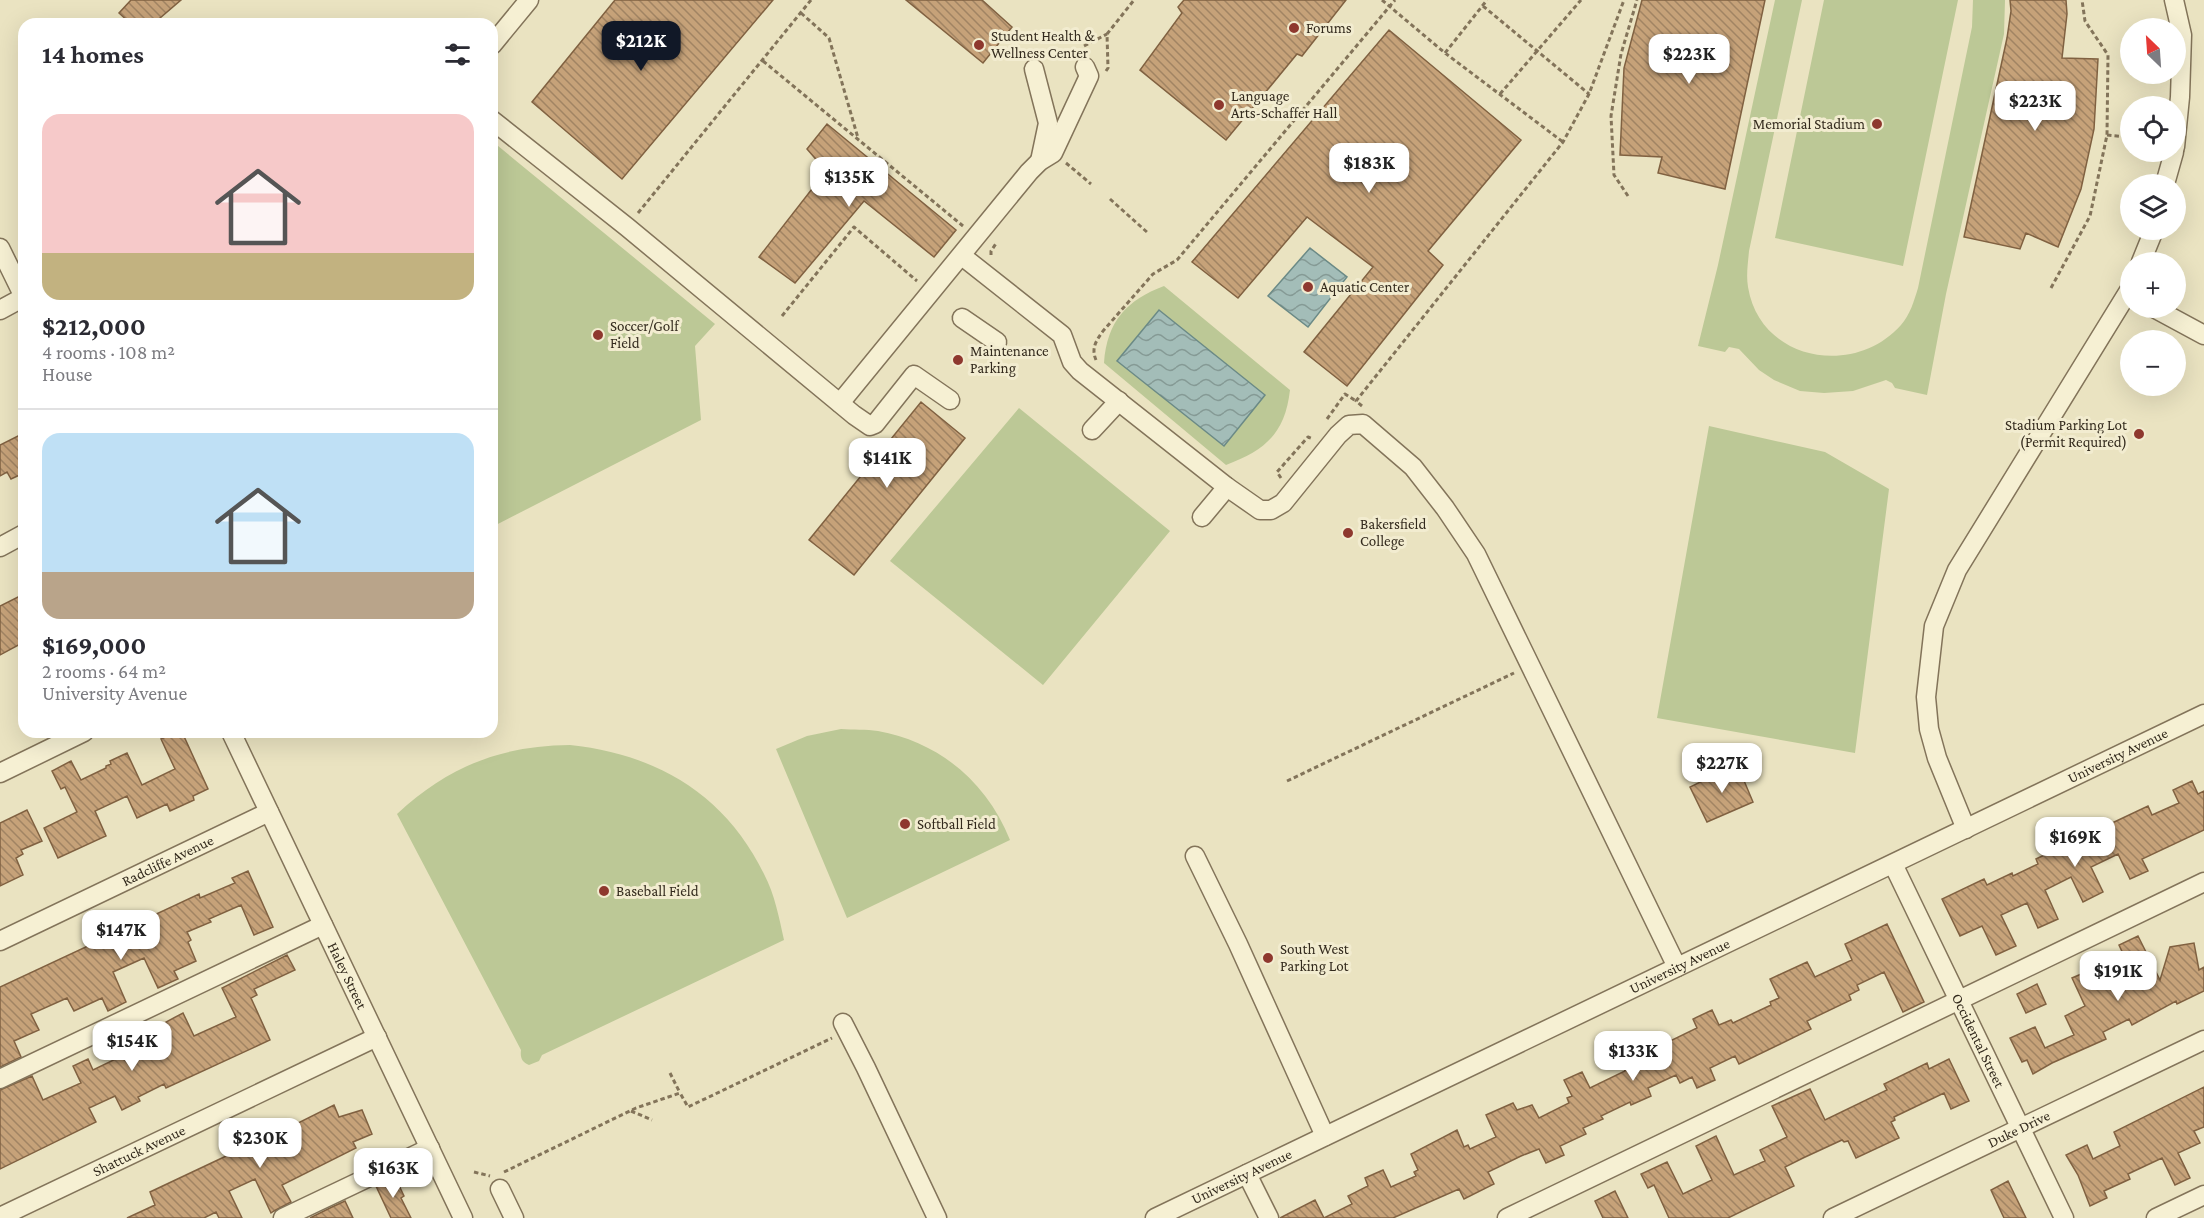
<!DOCTYPE html>
<html lang="en">
<head>
<meta charset="utf-8">
<style>
	:root { --surface:#fff; --page:#f2f2f3; --text:#2b2b33; --muted:#7c7c81; --line:#e1e1e2; --accent:#111827 }
	body { margin:0; font-family:"Crimson Pro",serif; background:var(--page); color:var(--text); height:100vh; display:flex; flex-direction:column; font-size:22px; white-space:nowrap }
	* { box-sizing:border-box; margin:0 }
	p { font-size:20px; color:var(--muted) }
	.icon { flex:none; width:33px; height:33px; fill:none; stroke:currentColor; stroke-width:2; stroke-linecap:round; stroke-linejoin:round }
	.map { position:relative; flex:1; overflow:hidden }
	.sheet { position:absolute; left:18px; top:18px; width:480px; height:720px; display:flex; flex-direction:column; background:var(--surface); border-radius:18px; box-shadow:0 6px 24px #0002 }
	.sheet>* { flex:none }
	.needle { width:39px; rotate:335deg }
	.controls { position:absolute; left:2120px; top:18px; display:grid; gap:12px }
	.controls a { display:grid; place-items:center; width:66px; height:66px; border-radius:50%; background:var(--surface); box-shadow:0 6px 24px #0002; font-size:30px }
	.price { position:absolute; translate:-50% -51px; padding:0 14px; border-radius:12px; background:#fff; color:#222; font-size:20px; line-height:39px; filter:drop-shadow(0 2px 3px #0008) }
	.price::after { content:''; position:absolute; left:50%; top:36px; width:18px; height:14px; margin-left:-9px; background:inherit; clip-path:polygon(0 0,100% 0,50% 100%) }
	.price.active { background:var(--accent); color:#fff }
	ul { padding:0; list-style:none }
	li { display:grid; align-content:center; gap:12px; height:318px; padding:0 24px }
	li+li { border-top:2px solid var(--line) }
	li span { display:grid; place-items:center; height:186px; border-radius:18px; color:#555 }
	li>.icon { margin-inline-start:auto }
	span .icon { width:108px; height:108px; fill:#fffc; stroke-width:1 }
	li b { font-size:26px }
	h2 { display:flex; justify-content:space-between; align-items:center; height:72px; padding:0 24px; font-size:26px }
	.map>svg:first-child { display:block }
</style>
</head>
<body>
<div class="map">
<svg width="2204" height="1218" viewBox="0 0 2204 1218">
	<defs>
		<pattern id="water-waves" width="16" height="10" patternUnits="userSpaceOnUse" patternTransform="scale(1.5)"><rect width="16" height="10" fill="#a3bdb8"/><path d="M0 5q4-4 8 0t8 0" fill="none" stroke="#859a95"/></pattern>
		<pattern id="building-back-hatch" width="6" height="6" patternUnits="userSpaceOnUse" patternTransform="scale(1.5)"><rect width="6" height="6" fill="#c6a279"/><path d="M-1 5l2 2M0 0l6 6M5-1l2 2" fill="none" stroke="#a18463"/></pattern>
	</defs>
	<rect width="100%" height="100%" fill="#eae3c1"/>
	<path fill="#bcc896" d="M1775,0H1802L1749,251C1748,263 1746,275 1748,287C1760,361 1854,378 1901,325C1910,315 1914,301 1918,288L1972,27L1973,0H2005L2004,34L1946,294L1927,395L1895,388L1892,383L1886,380L1853,391L1824,393L1800,391L1774,380L1759,370L1739,349L1729,347L1725,352L1698,346L1718,265Z
		M1824,0H1958L1903,266L1775,238Z
		M492,141L715,324L695,346L701,420L492,527Z
		M1164,286L1290,390C1285,434 1265,450 1226,465L1104,363C1107,321 1127,300 1164,286Z
		M1019,408L1170,531L1043,685L890,561Z
		M1709,426L1825,452L1889,489L1855,753L1657,718Z
		M841,729C853,730 866,729 878,731C939,742 987,782 1010,840L847,918L776,749L807,736Z
		M570,745C656,754 725,794 764,874C775,895 779,918 784,940L542,1055L539,1061L529,1065C522,1062 520,1058 521,1050L397,814C449,766 500,746 570,745Z"/>
	<path fill="url(#water-waves)" stroke="#6b8a86" stroke-width="1.5" d="M1310,248L1347,277L1308,327L1268,296Z
		M1159,310L1265,395L1224,446L1117,361Z"/>
	<path fill="url(#building-back-hatch)" stroke="#806141" stroke-width="1.5" d="M131,0H181L153,24H131L119,13Z
		M615,0H773L622,179L532,102Z
		M906,0H982L1012,27L983,63Z
		M1184,0H1346L1302,56L1297,54L1226,140L1140,70L1182,13L1178,7Z
		M1642,0H1765L1725,189L1658,173L1662,157L1620,155L1624,68Z
		M2010,0H2066L2067,14L2062,58L2098,59L2094,129L2081,189L2058,247L2026,233L2020,249L1964,237L2007,38L2011,11Z
		M1389,30L1521,140L1428,251L1443,265L1347,386L1304,352L1373,267L1307,217L1238,298L1192,262Z
		M827,124L956,230L934,257L864,201L795,283L759,257L826,171L807,149Z
		M921,402L965,438L854,575L809,540Z
		M24,433V473L11,479L7,472L0,476V445Z
		M24,594V642L0,655V606Z
		M177,732H182L208,789L193,796L194,800L170,811L167,804L137,818L127,796L95,811L106,836L58,858L44,828L77,812L65,787L61,789L52,771L71,761L81,780L106,768V766L111,764L110,761L127,753L142,785L175,769L161,739Z
		M1737,764L1753,802L1707,822L1690,787Z
		M2192,781L2198,794L2204,791V830L2142,859L2148,871L2130,879L2118,854L2091,867L2103,892L2083,902L2071,877L2045,890L2058,919L2038,928L2027,903L2001,915L2016,946L1996,955L1982,926L1960,936L1942,899L1984,879L1987,885L2012,873L2013,876L2038,864L2036,859L2148,806L2152,815L2179,803L2173,790Z
		M27,810L42,841L21,850L23,854L16,858L23,875L0,886V823Z
		M248,871L273,927L254,935L241,905L209,919L211,922L187,932L191,940L188,942L196,961L174,971L178,979L158,988L144,958L113,972L126,1002L108,1011L102,998L74,1011L67,998L31,1014L39,1030L14,1041L21,1057L0,1067V987L199,894L200,898L235,883L232,878Z
		M1887,924L1924,1002L1903,1012L1884,972L1857,985L1859,990L1849,995L1851,1000L1807,1021L1811,1029L1739,1064L1735,1056L1710,1068L1715,1080L1697,1088L1692,1077L1680,1083L1676,1075L1648,1088L1651,1096L1631,1105L1630,1102L1601,1116L1603,1119L1583,1128L1586,1134L1560,1146L1564,1155L1546,1163L1539,1149L1521,1156L1488,1172L1494,1184L1464,1199L1459,1189L1393,1218H1280L1315,1200L1324,1218L1352,1204L1348,1196L1368,1186L1365,1178L1383,1170L1391,1187L1416,1176L1414,1172L1418,1170L1411,1154L1457,1130L1464,1147L1468,1145L1470,1149L1496,1137L1486,1115L1513,1103L1517,1110L1532,1105L1539,1118L1569,1103L1567,1098L1572,1096L1564,1080L1582,1072L1590,1088L1625,1071L1617,1055L1655,1036L1660,1046L1697,1028L1693,1019L1712,1010L1719,1025L1731,1020L1733,1023L1771,1005L1770,1002L1779,998L1770,979L1807,962L1815,977L1852,960L1845,944Z
		M2138,936L2160,980L2170,947L2194,943L2199,970L2204,967V991L2177,1004L2176,1001L2132,1025L2129,1019L2103,1032L2106,1039L2052,1063L2033,1074L2027,1060L2022,1062L2010,1038L2035,1027L2045,1048L2074,1035L2065,1016L2085,1006L2072,978L2093,969L2103,989L2133,975L2119,945Z
		M287,955L295,970L254,989L257,995L251,998L270,1040L166,1088L164,1084L138,1097L140,1101L122,1110L115,1096L89,1108L96,1122L0,1169V1090L32,1076L43,1100L81,1083L73,1066L88,1059L93,1070L122,1056L115,1042L135,1033L142,1048L171,1034L166,1022L183,1013L194,1036L236,1017L222,988Z
		M2037,984L2046,1004L2026,1013L2017,994Z
		M1949,1059L1969,1101L1951,1109L1944,1093L1894,1117L1895,1120L1891,1122L1899,1138L1856,1158L1848,1141L1844,1142L1842,1140L1803,1158L1785,1167L1794,1186L1728,1218H1669L1654,1185L1648,1188L1641,1174L1667,1162L1683,1194L1712,1180L1696,1146L1716,1136L1734,1175L1765,1161L1760,1150L1787,1137L1772,1106L1810,1089L1825,1120L1887,1090L1884,1084L1927,1063L1929,1069Z
		M2204,1087V1127L2194,1131L2200,1143L2178,1153L2190,1178L2175,1185L2162,1158L2128,1174L2130,1179L2104,1191L2107,1198L2090,1206L2078,1175L2066,1155L2087,1145L2093,1159L2120,1146L2114,1132Z
		M334,1105L339,1117L362,1110L372,1134L353,1142L356,1148L282,1185L291,1202L274,1211L271,1213L255,1179L229,1191L242,1218H219L216,1212L204,1218H127L155,1205L150,1192L241,1149L243,1152L260,1145L263,1151L291,1138L286,1129Z
		M395,1177L404,1196L401,1198L411,1218H391L376,1186Z
		M2008,1181L2026,1218H2004L1991,1190Z
		M1615,1191L1628,1218H1603L1595,1201Z
		M345,1201L353,1218H310L332,1207Z"/>
	<g fill="none" stroke-linecap="round" stroke-linejoin="round">
		<g stroke="#83745a" stroke-width="21">
			<g id="minor">
				<path d="M2174,0L2182,35L2180,97L2175,147"/>
				<path d="M492,45L529,0"/>
				<path d="M1034,69L1048,123L1040,161"/>
				<path d="M492,120L627,227L854,415L870,426L875,424L914,375L950,400"/>
				<path d="M2165,184L2174,152"/>
				<path d="M0,248L24,297"/>
				<path d="M962,256L1062,335L1072,362L1080,371L1227,487L1260,510H1271L1283,503L1338,435L1349,425L1363,424L1413,467L1445,508L1476,554L1677,967"/>
				<path d="M2141,262L2154,230"/>
				<path d="M2154,308L2204,335"/>
				<path d="M0,310L24,297"/>
				<path d="M962,318L997,342"/>
				<path d="M840,403L1029,172L1040,161L1053,153L1089,76L1085,67"/>
				<path d="M1092,430L1119,401"/>
				<path d="M1202,517L1227,487"/>
				<path d="M0,547L24,534"/>
				<path id="s1" d="M231,732L463,1218"/>
				<path d="M0,773L84,732"/>
				<path d="M1966,829L1937,758L1929,729L1926,697L1934,626L1957,570L2130,289"/>
				<path d="M1195,856L1238,944L1325,1136"/>
				<path id="s2" d="M1893,864L2064,1218"/>
				<path id="s3" d="M0,941L269,812"/>
				<path d="M843,1023L866,1068L937,1218"/>
				<path d="M0,1079L323,925"/>
				<path d="M1247,1174L1269,1218"/>
				<path d="M500,1189L514,1218"/>
				<path id="s4" d="M0,1217L377,1037"/>
				<path d="M283,1218L430,1148"/>
				<path id="s5" d="M1155,1218L2204,714"/>
				<path d="M1507,1218L2204,882"/>
				<path id="s6" d="M1833,1218L2204,1040"/>
				<path d="M2156,1218L2204,1195"/>
			</g>
		</g>
		<path stroke="#83745a" stroke-width="3" stroke-dasharray="4.5 3" stroke-linecap="butt" d="M1382,0L1445,53L1563,142
			M1483,6L1589,94
			M801,13L829,38L858,138
			M1084,46L1107,34
			M1445,53L1487,0
			M763,61L963,226
			M1106,71L1108,68L1107,34L1134,0
			M1500,94L1581,0
			M2107,135L2128,137
			M1066,163L1091,184
			M1628,196L1614,175L1611,116L1621,54L1637,0
			M1110,199L1148,233
			M638,213L811,0
			M991,255V251L997,242
			M2051,288L2090,216L2107,135L2108,55L2085,21L2082,0
			M782,316L854,227L917,281
			M1096,360C1091,348 1096,341 1103,331L1153,274L1177,260L1395,0
			M1362,406L1356,401L1563,142L1589,94L1624,0
			M1327,419L1345,394L1356,401
			M1281,478L1277,472L1308,437L1313,439
			M1287,781L1514,673
			M670,1073L680,1093
			M631,1111L652,1120
			M474,1172L490,1176
			M504,1172L636,1108L680,1093L688,1107L832,1038"/>
		<use href="#minor" stroke="#f6f0d3" stroke-width="18"/>
	</g>
	<g fill="#8e382e" stroke="#f2ecd0" stroke-width="2">
		<circle cx="1294" cy="28" r="6"/>
		<circle cx="979" cy="45" r="6"/>
		<circle cx="1219" cy="105" r="6"/>
		<circle cx="1877" cy="124" r="6"/>
		<circle cx="1308" cy="287" r="6"/>
		<circle cx="598" cy="335" r="6"/>
		<circle cx="958" cy="360" r="6"/>
		<circle cx="2139" cy="434" r="6"/>
		<circle cx="1348" cy="533" r="6"/>
		<circle cx="905" cy="824" r="6"/>
		<circle cx="604" cy="891" r="6"/>
		<circle cx="1268" cy="958" r="6"/>
	</g>
	<g text-anchor="middle" dominant-baseline="central" stroke-width="6" stroke-linejoin="round" paint-order="stroke">
		<g font-size="15" fill="#332a1d" stroke="#f2ecd0" text-anchor="start">
			<text x="1306" y="28">Forums</text>
			<text x="991" y="36">Student Health &amp;<tspan x="991" dy="17">Wellness Center</tspan></text>
			<text x="1231" y="96">Language<tspan x="1231" dy="17">Arts-Schaffer Hall</tspan></text>
			<text x="1865" y="124" text-anchor="end">Memorial Stadium</text>
			<text x="1320" y="287">Aquatic Center</text>
			<text x="610" y="326">Soccer/Golf<tspan x="610" dy="17">Field</tspan></text>
			<text x="970" y="351">Maintenance<tspan x="970" dy="17">Parking</tspan></text>
			<text x="2127" y="425" text-anchor="end">Stadium Parking Lot<tspan x="2127" dy="17">(Permit Required)</tspan></text>
			<text x="1360" y="524">Bakersfield<tspan x="1360" dy="17">College</tspan></text>
			<text x="917" y="824">Softball Field</text>
			<text x="616" y="891">Baseball Field</text>
			<text x="1280" y="949">South West<tspan x="1280" dy="17">Parking Lot</tspan></text>
		</g>
		<g font-size="15" fill="#332a1d" stroke="#f2ecd0">
			<text stroke="none"><textPath href="#s5" startOffset="1068">University Avenue</textPath></text>
			<text stroke="none"><textPath href="#s3" startOffset="186">Radcliffe Avenue</textPath></text>
			<text stroke="none"><textPath href="#s5" startOffset="582">University Avenue</textPath></text>
			<text stroke="none"><textPath href="#s1" startOffset="270">Haley Street</textPath></text>
			<text stroke="none"><textPath href="#s2" startOffset="196">Occidental Street</textPath></text>
			<text stroke="none"><textPath href="#s6" startOffset="206">Duke Drive</textPath></text>
			<text stroke="none"><textPath href="#s4" startOffset="154">Shattuck Avenue</textPath></text>
			<text stroke="none"><textPath href="#s5" startOffset="96">University Avenue</textPath></text>
		</g>
	</g>
</svg>
<div class="controls">
<a><svg class="needle" viewBox="-14 -14 28 28"><path d="M0-13l5 13h-10z" fill="#e53935"/><path d="M0 13l5-13h-10z" fill="#7c7c81"/></svg></a>
<a><svg class="icon" aria-label="locate" viewBox="0 0 24 24"><circle cx="12" cy="12" r="6"/><path d="M12 2v4M12 18v4M2 12h4M18 12h4"/></svg></a>
<a><svg class="icon" aria-label="layers" viewBox="0 0 24 24"><path d="M12 4l9 5-9 5-9-5zM3 14l9 5 9-5"/></svg></a>
<a>+</a>
<a>−</a>
</div>
<b class="price active" style="left:641px;top:72px">$212K</b>
<b class="price" style="left:1689px;top:85px">$223K</b>
<b class="price" style="left:2035px;top:132px">$223K</b>
<b class="price" style="left:1369px;top:194px">$183K</b>
<b class="price" style="left:849px;top:208px">$135K</b>
<b class="price" style="left:887px;top:489px">$141K</b>
<b class="price" style="left:1722px;top:794px">$227K</b>
<b class="price" style="left:2075px;top:868px">$169K</b>
<b class="price" style="left:121px;top:961px">$147K</b>
<b class="price" style="left:2118px;top:1002px">$191K</b>
<b class="price" style="left:132px;top:1072px">$154K</b>
<b class="price" style="left:1633px;top:1082px">$133K</b>
<b class="price" style="left:260px;top:1169px">$230K</b>
<b class="price" style="left:393px;top:1199px">$163K</b>
<section class="sheet">
<h2>14 homes<svg class="icon" aria-label="filters" viewBox="0 0 24 24"><path d="M4 7h16M4 17h16"/><circle cx="9" cy="7" r="2"/><circle cx="15" cy="17" r="2"/></svg></h2>
<ul>
<li><span style="background:linear-gradient(#f6c9c9 75%,#c2b280 0)"><svg class="icon" aria-label="home" viewBox="0 0 24 24"><path d="M3 11l9-7 9 7M6 9v11h12V9"/></svg></span><div><b>$212,000</b><p>4 rooms · 108 m²</p><p>House</p></div></li>
<li><span style="background:linear-gradient(#bfe0f5 75%,#b9a48a 0)"><svg class="icon" aria-label="home" viewBox="0 0 24 24"><path d="M3 11l9-7 9 7M6 9v11h12V9"/></svg></span><div><b>$169,000</b><p>2 rooms · 64 m²</p><p>University Avenue</p></div></li>
</ul>
</section>
</div>
</body>
</html>
